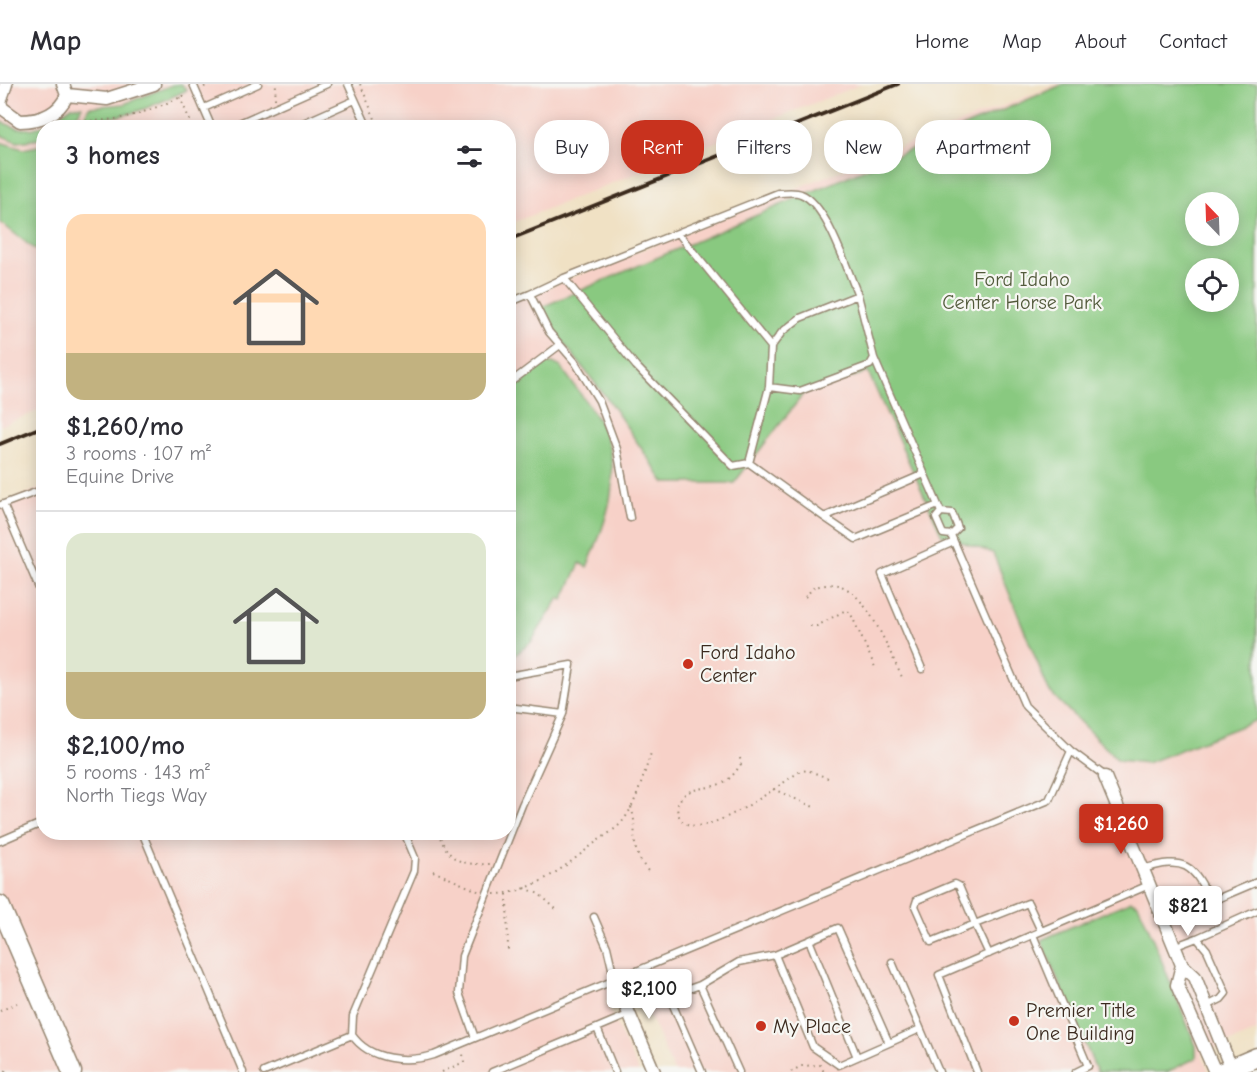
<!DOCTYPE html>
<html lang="en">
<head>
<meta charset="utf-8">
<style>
	:root { --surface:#fff; --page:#f2f2f3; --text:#2b2b33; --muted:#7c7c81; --line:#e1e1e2; --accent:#c8321e }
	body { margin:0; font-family:"Comic Neue",sans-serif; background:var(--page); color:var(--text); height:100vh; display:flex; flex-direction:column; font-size:22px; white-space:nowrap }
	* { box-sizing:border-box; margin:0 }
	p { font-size:20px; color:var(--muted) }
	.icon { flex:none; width:33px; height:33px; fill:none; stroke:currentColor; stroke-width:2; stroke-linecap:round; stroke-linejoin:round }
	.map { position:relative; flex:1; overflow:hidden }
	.details { position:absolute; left:36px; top:36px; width:480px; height:720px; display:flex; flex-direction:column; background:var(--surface); border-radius:24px; box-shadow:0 3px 15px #0003 }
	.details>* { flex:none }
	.banner { position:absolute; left:534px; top:36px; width:570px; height:54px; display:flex; gap:12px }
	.needle { width:39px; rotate:337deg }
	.fabs { position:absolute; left:1185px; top:108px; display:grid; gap:12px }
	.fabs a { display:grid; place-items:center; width:54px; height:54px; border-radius:50%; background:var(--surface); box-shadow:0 3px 15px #0003; font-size:30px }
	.price { position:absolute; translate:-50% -51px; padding:0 14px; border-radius:6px; background:#fff; color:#222; font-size:20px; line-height:39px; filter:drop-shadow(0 2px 3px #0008) }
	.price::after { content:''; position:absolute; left:50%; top:36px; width:18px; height:14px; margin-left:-9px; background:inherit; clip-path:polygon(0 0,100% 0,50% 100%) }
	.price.on { background:var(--accent); color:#fff }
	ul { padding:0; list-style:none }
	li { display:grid; align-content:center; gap:12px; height:318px; padding:0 30px }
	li+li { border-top:2px solid var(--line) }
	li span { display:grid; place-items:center; height:186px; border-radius:18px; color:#555 }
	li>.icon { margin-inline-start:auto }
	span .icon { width:108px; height:108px; fill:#fffc; stroke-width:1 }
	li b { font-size:26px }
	h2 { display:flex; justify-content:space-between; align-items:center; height:72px; padding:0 30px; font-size:26px }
	.pill { padding:0 21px; border-radius:24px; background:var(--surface); box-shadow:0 3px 15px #0003; font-size:21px; line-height:54px }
	.pill.on { background:var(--accent); color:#fff }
	header { display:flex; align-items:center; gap:36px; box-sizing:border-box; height:84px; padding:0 30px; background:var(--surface); border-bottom:2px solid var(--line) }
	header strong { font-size:28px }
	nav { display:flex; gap:33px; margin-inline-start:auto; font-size:21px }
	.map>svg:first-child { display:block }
</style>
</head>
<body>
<header>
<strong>Map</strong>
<nav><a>Home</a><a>Map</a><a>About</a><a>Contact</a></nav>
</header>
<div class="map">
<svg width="1257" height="988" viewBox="0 0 1257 988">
	<rect width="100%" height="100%" fill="#f6f6f2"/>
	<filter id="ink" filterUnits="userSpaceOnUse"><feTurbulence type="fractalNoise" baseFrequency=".0167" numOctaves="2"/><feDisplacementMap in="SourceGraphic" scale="12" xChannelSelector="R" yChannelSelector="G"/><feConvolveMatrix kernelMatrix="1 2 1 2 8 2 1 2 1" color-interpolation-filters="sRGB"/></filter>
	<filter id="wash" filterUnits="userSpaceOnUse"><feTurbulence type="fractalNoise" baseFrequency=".008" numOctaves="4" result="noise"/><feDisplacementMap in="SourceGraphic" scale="24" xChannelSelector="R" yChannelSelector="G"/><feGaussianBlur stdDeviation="1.35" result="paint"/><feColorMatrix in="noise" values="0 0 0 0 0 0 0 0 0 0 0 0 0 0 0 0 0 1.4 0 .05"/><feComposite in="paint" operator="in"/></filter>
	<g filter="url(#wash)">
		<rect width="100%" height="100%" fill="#f0e1c4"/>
		<path fill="#f7d1c8" d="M0,0H862L509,140L508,44H44L43,325L0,342Z
			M1058,0H1147L1196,118V218H1228L1257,254V947L1202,970L1209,988H674L637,903L605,917L639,988H0V421L43,403L44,748H508L509,219Z"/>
		<path fill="#89c980" stroke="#627a4f" stroke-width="1.5" fill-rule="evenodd" d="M181,0L187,6C154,21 121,39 84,33L89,23L124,20L172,1Z
			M1064,0H1257V636L1147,679L1118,676L1049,607L993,469L942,451L868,288L805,308L734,399H665L609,317L537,225ZM1196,118H1228V152H1196ZM1196,184H1228V218H1196Z
			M72,22H82C73,42 64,44 44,44L43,54L41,55L17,58L0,51V37C34,54 43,41 72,22Z
			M0,58L23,65L43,61V172L0,138Z
			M546,279H553L561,283C573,300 587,318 598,336C627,386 607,436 587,483L580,479L563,516L559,514L531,558L509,576V307Z
			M1131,817L1138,820L1144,833L1196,962V974L1167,988H1097L1041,856Z"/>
	</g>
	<g filter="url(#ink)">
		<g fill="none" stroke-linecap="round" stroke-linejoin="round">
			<g stroke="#968671" stroke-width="9">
				<path id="lane" d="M193,0L212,44
					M348,0L368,44
					M204,24L258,0
					M228,44L327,0
					M292,44L355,16
					M678,149L771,263
					M564,194L778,109C785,109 795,107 801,110C827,120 847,186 858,211
					M530,210L564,194L636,282L733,382L749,379L769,303L771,263L782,248L800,234L858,211L874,274L941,428
					M508,219L530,210L549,248L575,278L599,317L617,365L630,434
					M508,300L560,261
					M769,303L800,307L870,281L874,274
					M749,379L824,433L924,390
					M3,420L44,516
					M1,421L44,405
					M941,428L952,429L958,444L951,451
					M941,428L936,434L943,450L951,451
					M824,433L856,455L938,421
					M951,451L1025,622L1071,667L1105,692
					M922,585L882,490L954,458
					M508,623L563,630
					M142,748L243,988
					M0,757L44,738
					M1143,785C1184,773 1193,779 1211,818
					M594,833L607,863L615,897
					M1165,837L1257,798
					M1033,851L1088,982L1076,988
					M1197,854L1257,827
					M809,856L857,973
					M1176,862L1197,854L1207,866L1226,909L1221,915L1207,922
					M989,870L975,840L931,858L915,822L917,816L955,800L959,802L975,840L1028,819L1041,847
					M892,878L939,988
					M700,901L739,878L775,871L838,844L889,959L839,981L813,963L775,871
					M669,912L702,988
					M626,923L661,907L669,912L700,901L739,988
					M597,944L630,930
					M352,951C370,977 407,979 434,971L1049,716L1071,667
					M475,954L459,909L462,872L522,721L563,630L571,581L508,592
					M889,959L920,945
					M264,988L352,951L353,932L414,787L415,774L404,748
					M492,988L597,944L615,988
					M977,988L939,891L1149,801"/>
			</g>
			<g stroke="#968671" stroke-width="15">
				<path id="street" d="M6,0L0,18L2,24L20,37C40,37 59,30 67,11L63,0
					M67,11L107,15L154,0
					M1105,693L1182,881L1195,893L1231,984
					M1182,881L1177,901L1215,988
					M615,897L654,988"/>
			</g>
			<g stroke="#968671" stroke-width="21">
				<path id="secondary" d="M0,821L72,988
					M1222,988L1257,973"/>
			</g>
			<path stroke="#968671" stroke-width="2" stroke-dasharray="1.5 4.5" stroke-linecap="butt" d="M360,0L379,44
				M204,3L210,0
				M180,13L193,44
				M275,15L276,0
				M79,36C120,40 151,26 188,10
				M805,513L814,503C821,502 831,499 838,501C868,509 889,568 902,593
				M810,542H817L844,527L850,528L875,583
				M740,674L741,680C735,689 730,696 720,700C703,707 682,701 677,724C683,775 779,701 799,688L807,686L828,694
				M773,705L816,724
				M631,723C640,750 626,760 648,787
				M438,748C449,778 461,781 490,780
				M433,787L480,808
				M525,804L539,810L556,825
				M494,810C533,810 567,781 596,758C604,752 615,746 622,738C637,719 643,692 651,669
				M507,810L508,868
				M0,927L17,919
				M0,983L6,987
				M442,988L464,978L463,970
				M791,988L801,982L820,981L824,988"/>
			<use href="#lane" stroke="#fff" stroke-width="6"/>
			<use href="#street" stroke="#fff" stroke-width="12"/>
			<use href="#secondary" stroke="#fff" stroke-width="18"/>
			<path stroke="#3b2a1e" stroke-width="4" d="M508,156L898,0
				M0,360L44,342"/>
		</g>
	</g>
	<g fill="#c8321e" stroke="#f6f6f2" stroke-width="2">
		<circle cx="688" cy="580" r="6"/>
		<circle cx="1014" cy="937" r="6"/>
		<circle cx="761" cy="942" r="6"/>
	</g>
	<g text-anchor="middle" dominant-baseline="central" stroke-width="4.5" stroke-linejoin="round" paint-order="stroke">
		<g font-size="20" fill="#525a3b" stroke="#f6f6f2">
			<text x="1022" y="195">Ford Idaho<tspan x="1022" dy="23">Center Horse Park</tspan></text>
		</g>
		<g font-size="20" fill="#3b2a1e" stroke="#f6f6f2" text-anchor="start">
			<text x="700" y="568">Ford Idaho<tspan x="700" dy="23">Center</tspan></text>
			<text x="1026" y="926">Premier Title<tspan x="1026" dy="23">One Building</tspan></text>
			<text x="773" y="942">My Place</text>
		</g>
	</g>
</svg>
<div class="fabs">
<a><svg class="needle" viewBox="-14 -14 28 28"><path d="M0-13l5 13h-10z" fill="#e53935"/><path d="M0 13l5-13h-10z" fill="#7c7c81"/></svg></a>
<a><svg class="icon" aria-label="locate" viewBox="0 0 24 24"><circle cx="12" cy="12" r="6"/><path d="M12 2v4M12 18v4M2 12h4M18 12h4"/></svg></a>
</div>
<b class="price on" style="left:1121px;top:771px">$1,260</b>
<b class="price" style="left:1188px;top:853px">$821</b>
<b class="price" style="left:649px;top:936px">$2,100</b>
<div class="banner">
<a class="pill">Buy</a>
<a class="pill on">Rent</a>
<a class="pill">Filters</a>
<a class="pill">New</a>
<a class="pill">Apartment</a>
</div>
<section class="details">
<h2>3 homes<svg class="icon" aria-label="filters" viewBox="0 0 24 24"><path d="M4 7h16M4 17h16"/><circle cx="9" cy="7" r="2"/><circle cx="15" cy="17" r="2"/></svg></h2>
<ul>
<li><span style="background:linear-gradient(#ffd9b3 75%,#c2b280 0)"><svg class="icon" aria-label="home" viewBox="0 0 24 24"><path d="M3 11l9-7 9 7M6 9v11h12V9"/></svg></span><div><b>$1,260/mo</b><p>3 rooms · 107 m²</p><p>Equine Drive</p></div></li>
<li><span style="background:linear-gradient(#dfe7d0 75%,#c2b280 0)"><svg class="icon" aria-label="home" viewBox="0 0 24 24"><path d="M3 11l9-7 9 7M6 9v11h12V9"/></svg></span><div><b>$2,100/mo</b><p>5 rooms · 143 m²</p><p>North Tiegs Way</p></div></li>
</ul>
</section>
</div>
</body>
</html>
